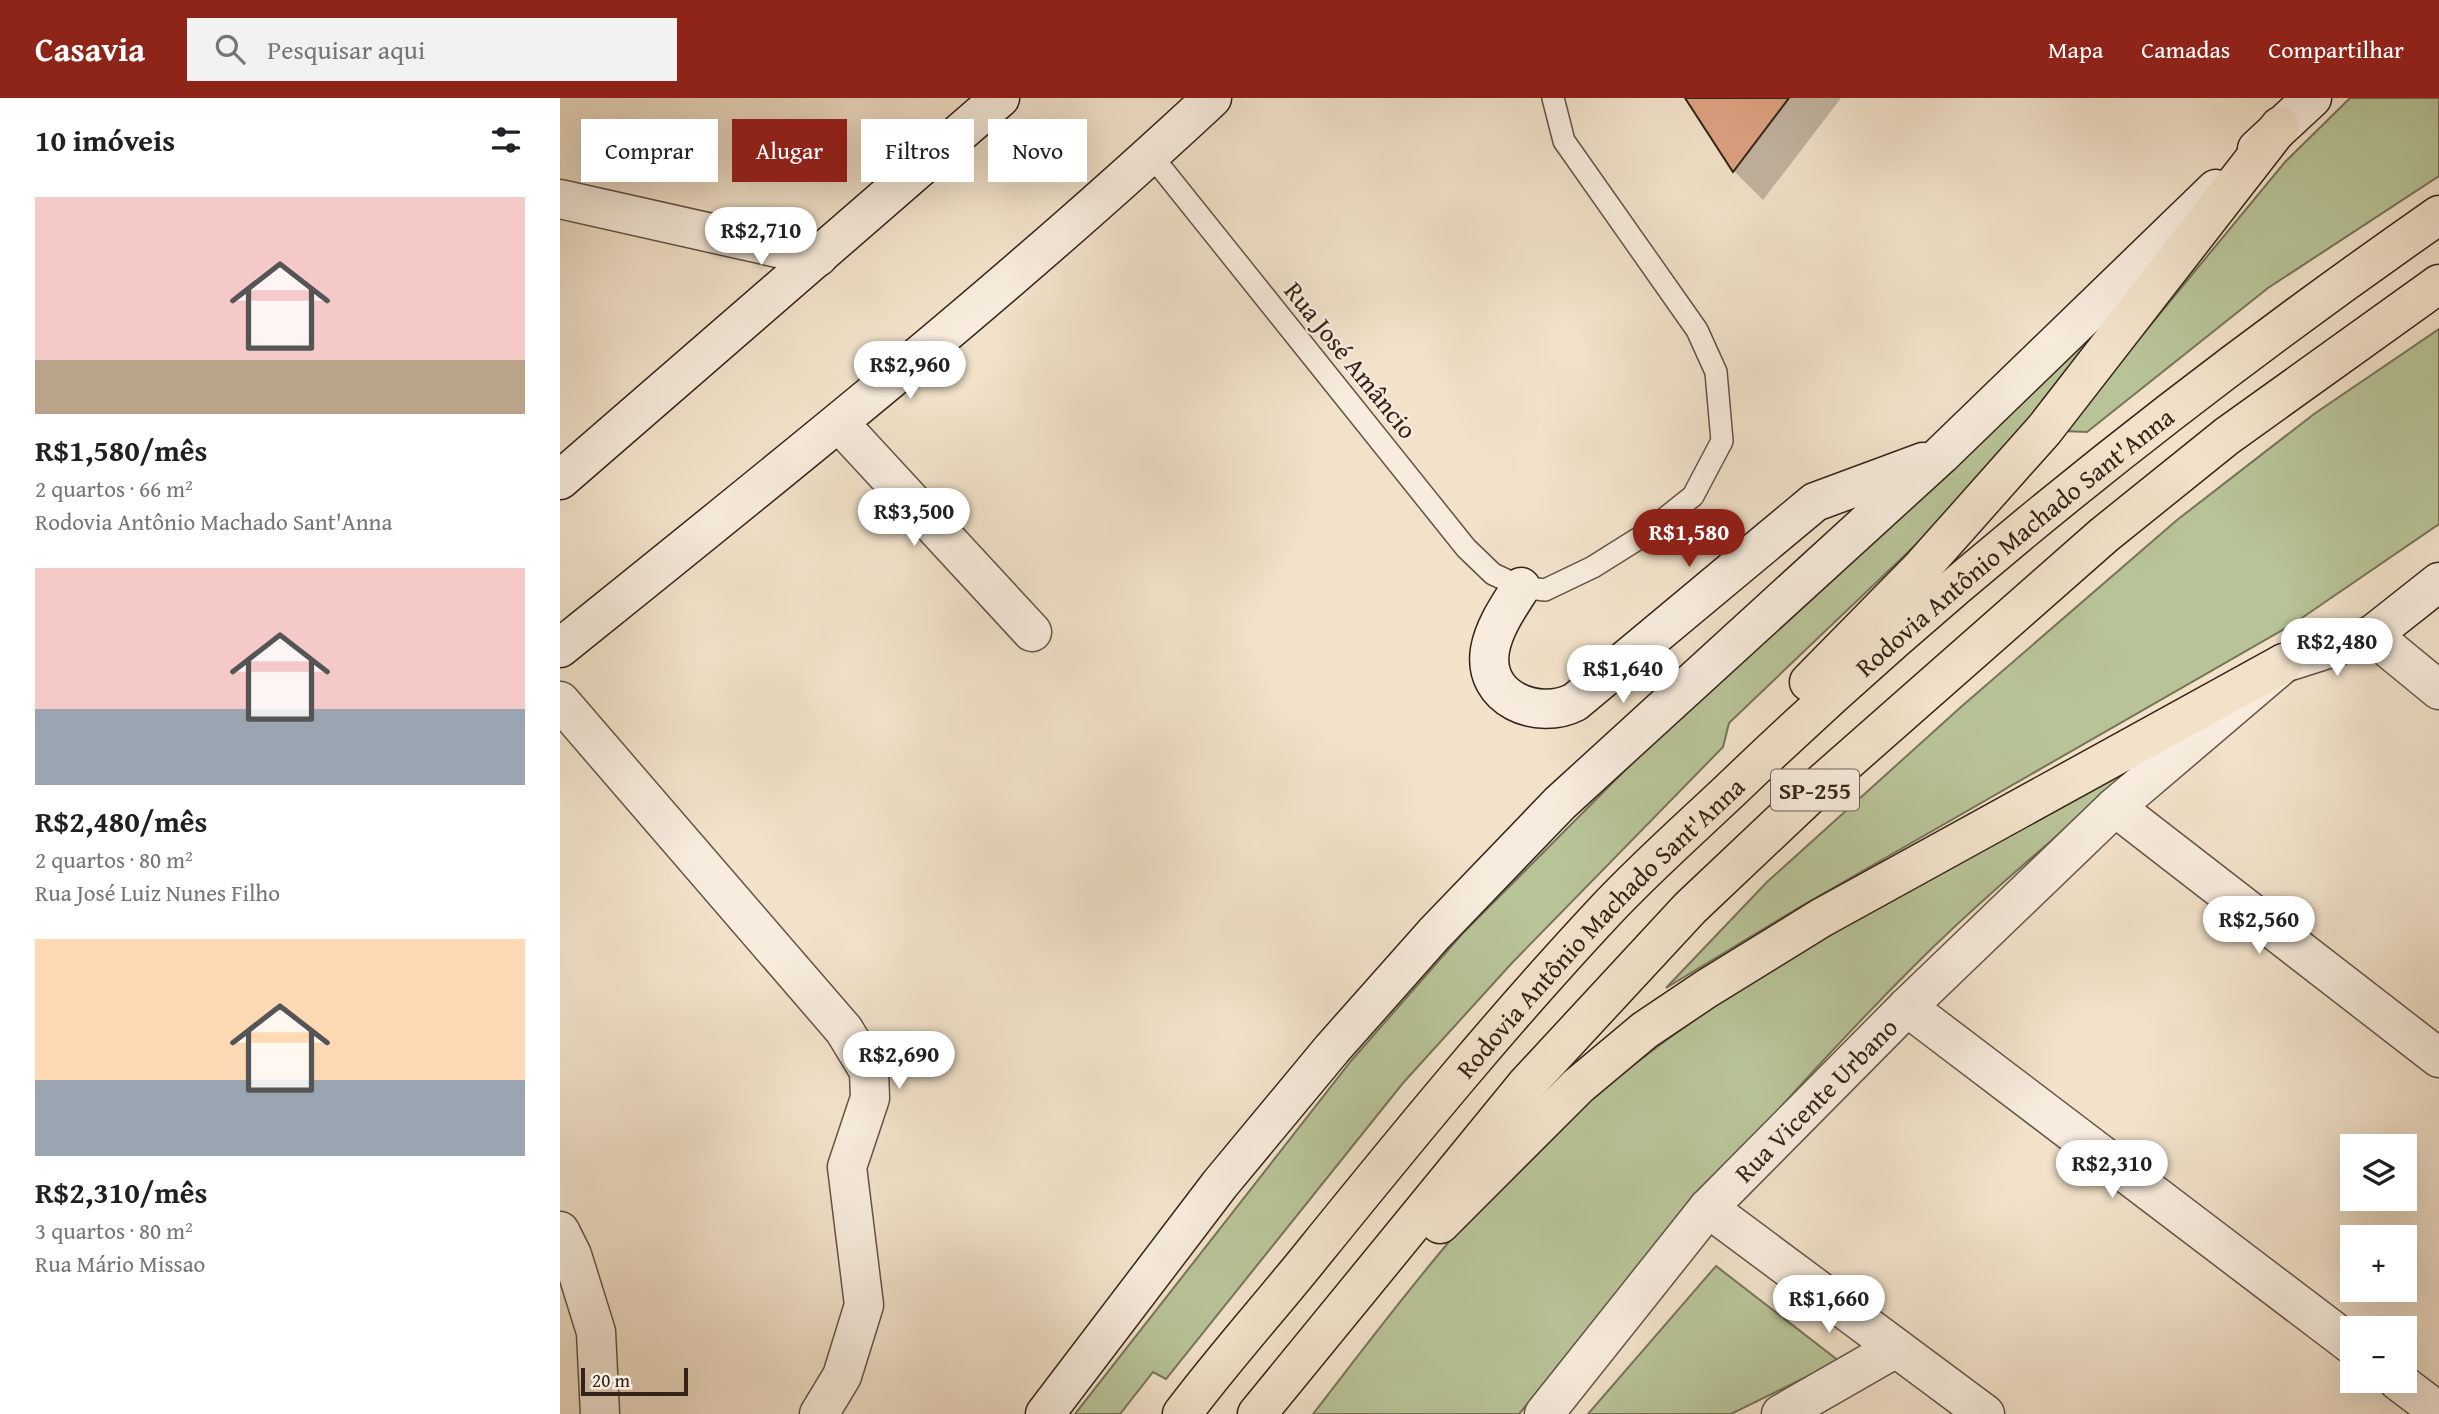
<!DOCTYPE html>
<html lang="pt">
<head>
<meta charset="utf-8">
<style>
	:root { --surface:#fff; --page:#f2f2f2; --text:#202124; --muted:#757577; --accent:#8f2418 }
	body { margin:0; font-family:"Gentium Book Plus",serif; background:var(--page); color:var(--text); height:100vh; display:flex; flex-direction:column; font-size:26px; white-space:nowrap }
	* { box-sizing:border-box; margin:0 }
	p { font-size:23px; color:var(--muted) }
	.icon { flex:none; width:38px; height:38px; fill:none; stroke:currentColor; stroke-width:2; stroke-linecap:round; stroke-linejoin:round }
	.map { position:relative; flex:1; overflow:hidden }
	.side { display:flex; flex-direction:column; background:var(--surface); width:560px }
	.side>* { flex:none }
	.banner { position:absolute; left:21px; top:21px; width:665px; height:63px; display:flex; gap:14px }
	.fabs { position:absolute; left:1780px; top:1036px; display:grid; gap:14px }
	.fabs a { display:grid; place-items:center; width:77px; height:77px; border-radius:0px; background:var(--surface); box-shadow:0 7px 28px #0002; font-size:35px }
	.scale { position:absolute; left:21px; bottom:18px; width:107px; box-sizing:border-box; padding-left:7px; border:4px solid #352319; border-top:0; font-size:19px; line-height:24px; white-space:nowrap; color:#352319; -webkit-text-stroke:5px #f7ecdd; paint-order:stroke }
	.price { position:absolute; translate:-50% -60px; padding:0 16px; border-radius:24px; background:#fff; color:#222; font-size:23px; line-height:46px; filter:drop-shadow(0 2px 4px #0008) }
	.price::after { content:''; position:absolute; left:50%; top:42px; width:21px; height:16px; margin-left:-10px; background:inherit; clip-path:polygon(0 0,100% 0,50% 100%) }
	.price.on { background:var(--accent); color:#fff }
	ul { padding:0; list-style:none }
	li { display:grid; align-content:center; gap:14px; height:371px; padding:0 35px }
	li span { display:grid; place-items:center; height:217px; border-radius:0px; color:#555 }
	li>.icon { margin-inline-start:auto }
	span .icon { width:126px; height:126px; fill:#fffc; stroke-width:1 }
	li b { font-size:30px }
	h2 { display:flex; justify-content:space-between; align-items:center; height:84px; padding:0 35px; font-size:30px }
	.chip { padding:0 24px; border-radius:0px; background:var(--surface); box-shadow:0 7px 28px #0002; font-size:24px; line-height:63px }
	.chip.on { background:var(--accent); color:#fff }
	header { display:flex; align-items:center; gap:42px; box-sizing:border-box; height:98px; padding:0 35px; background:var(--accent); color:#fff }
	header strong { font-size:33px }
	nav { display:flex; gap:38px; margin-inline-start:auto; font-size:24px }
	.search { width:490px; height:63px; background:var(--page); display:flex; align-items:center; gap:18px; box-sizing:border-box; padding:0 24px; border-radius:0px; color:var(--muted); font-size:26px }
	main { display:flex; flex:1; min-height:0 }
	.map>svg:first-child { display:block }
</style>
</head>
<body>
<header>
<strong>Casavia</strong>
<div class="search"><svg class="icon" aria-label="search" viewBox="0 0 24 24"><circle cx="10" cy="10" r="6"/><path d="M15 15l6 6"/></svg>Pesquisar aqui</div>
<nav><a>Mapa</a><a>Camadas</a><a>Compartilhar</a></nav>
</header>
<main>
<section class="side">
<h2>10 imóveis<svg class="icon" aria-label="filters" viewBox="0 0 24 24"><path d="M4 7h16M4 17h16"/><circle cx="9" cy="7" r="2"/><circle cx="15" cy="17" r="2"/></svg></h2>
<ul>
<li><span style="background:linear-gradient(#f6c9c9 75%,#b9a48a 0)"><svg class="icon" aria-label="home" viewBox="0 0 24 24"><path d="M3 11l9-7 9 7M6 9v11h12V9"/></svg></span><div><b>R$1,580/mês</b><p>2 quartos · 66 m²</p><p>Rodovia Antônio Machado Sant'Anna</p></div></li>
<li><span style="background:linear-gradient(#f6c9c9 65%,#9aa5b1 0)"><svg class="icon" aria-label="home" viewBox="0 0 24 24"><path d="M3 11l9-7 9 7M6 9v11h12V9"/></svg></span><div><b>R$2,480/mês</b><p>2 quartos · 80 m²</p><p>Rua José Luiz Nunes Filho</p></div></li>
<li><span style="background:linear-gradient(#ffd9b3 65%,#9aa5b1 0)"><svg class="icon" aria-label="home" viewBox="0 0 24 24"><path d="M3 11l9-7 9 7M6 9v11h12V9"/></svg></span><div><b>R$2,310/mês</b><p>3 quartos · 80 m²</p><p>Rua Mário Missao</p></div></li>
</ul>
</section>
<div class="map">
<svg width="1879" height="1316" viewBox="0 0 1879 1316">
	<rect width="100%" height="100%" fill="#f2e2ca"/>
	<filter id="stains"><feTurbulence type="fractalNoise" baseFrequency=".00286" numOctaves="4"/><feColorMatrix values="0 0 0 0 .2 0 0 0 0 .09 0 0 0 0 .02 0 0 0 .5 -.17"/></filter>
	<radialGradient id="worn" r=".72"><stop offset=".6" stop-color="#630" stop-opacity="0"/><stop offset="1" stop-color="#630" stop-opacity=".3"/></radialGradient>
	<path fill="#b8c498" stroke="#767458" stroke-width="2" d="M1790,0H1879V78L1708,190L1527,334L1503,333L1725,64Z
		M1549,221L1456,341L1367,436L1169,625L1163,649L951,866L843,985L606,1281L593,1274L560,1316H515L791,963L903,835L1140,597Z
		M1879,231V426L1733,526L1238,810L1106,890L1207,784L1402,608L1617,422L1754,316Z
		M1555,672L1568,677C1496,739 1422,800 1355,867C1214,1008 1086,1163 959,1316H753C832,1214 914,1102 1012,1017C1174,876 1370,779 1555,672Z
		M1156,1168L1279,1263L1171,1316H1028Z"/>
	<path fill="#0003" d="M1127,0H1281L1203,102L1174,73Z"/>
	<path fill="#dca282" stroke="#352319" stroke-width="2" d="M1125,0H1229L1173,74Z"/>
	<g fill="none" stroke-linecap="round" stroke-linejoin="round">
		<g stroke="#645345" stroke-width="24">
			<path id="service" d="M591,57L906,450L933,476L961,489L985,492L1033,469L1084,437L1133,398L1162,343L1156,274L1137,232L1004,43L993,0"/>
		</g>
		<g stroke="#645345" stroke-width="41">
			<g id="minor">
				<path d="M0,101L258,159"/>
				<path d="M279,325L472,534"/>
				<path d="M0,603L284,932L309,973L310,1000L287,1069L304,1207L282,1278L259,1316"/>
				<path d="M1555,709L1879,960"/>
				<path d="M1347,909L1792,1247"/>
				<path d="M1148,1110L1425,1316"/>
				<path d="M0,1133L12,1157L36,1234L40,1316"/>
				<path d="M1838,1283L1879,1314"/>
				<path id="s1" d="M984,1316L1148,1110L1347,909L1555,709L1724,565L1812,537L1879,592"/>
				<path d="M1221,1316L1336,1250"/>
			</g>
		</g>
		<g stroke="#352319" stroke-width="41">
			<path id="secondary" d="M1697,51L1752,0
				M0,382L440,0
				M961,489C949,508 934,529 930,552C922,601 978,623 1015,604L1255,404L1363,364
				M1812,537L1879,484
				M0,550C221,372 444,194 652,0
				M485,1316L660,1086L772,951L874,836L1000,705L1381,357L1656,91"/>
		</g>
		<g stroke="#352319" stroke-width="41">
			<g id="motorway">
				<path d="M1249,584L1363,468L1484,332L1720,28"/>
				<path d="M880,1126L1018,988L1085,932L1146,891L1261,820L1724,565"/>
				<path id="s2" d="M622,1316C664,1260 711,1208 755,1153C849,1037 943,922 1045,813C1087,768 1134,727 1178,685C1396,476 1631,290 1879,117"/>
				<path d="M697,1316L966,987L1130,810L1259,688L1544,437L1667,338L1879,186"/>
			</g>
		</g>
		<use href="#service" stroke="#f7ecdd" stroke-width="21"/>
		<use href="#minor" stroke="#f7ecdd" stroke-width="38"/>
		<use href="#secondary" stroke="#f7ecdd" stroke-width="38"/>
		<use href="#motorway" stroke="#f2e2ca" stroke-width="38"/>
	</g>
	<g text-anchor="middle" dominant-baseline="central" stroke-width="5" stroke-linejoin="round" paint-order="stroke">
		<rect fill="#f7ecdd" stroke="#6f5f54" stroke-width="2" x="1211" y="671.5" width="88" height="41" rx="5"/>
		<g font-size="24" font-weight="bold" fill="#352319">
			<text x="1255" y="692">SP-255</text>
		</g>
		<g font-size="26" fill="#352319" stroke="#f7ecdd">
			<text transform="translate(791 262) rotate(51)">Rua José Amâncio</text>
			<text stroke="none"><textPath href="#s2" startOffset="1209">Rodovia Antônio Machado Sant'Anna</textPath></text>
			<text stroke="none"><textPath href="#s2" startOffset="642">Rodovia Antônio Machado Sant'Anna</textPath></text>
			<text stroke="none"><textPath href="#s1" startOffset="416">Rua Vicente Urbano</textPath></text>
		</g>
	</g>
	<rect width="100%" height="100%" filter="url(#stains)"/>
	<rect width="100%" height="100%" fill="url(#worn)"/>
</svg>
<div class="fabs">
<a><svg class="icon" aria-label="layers" viewBox="0 0 24 24"><path d="M12 4l9 5-9 5-9-5zM3 14l9 5 9-5"/></svg></a>
<a>+</a>
<a>−</a>
</div>
<div class="scale">20 m</div>
<b class="price" style="left:201px;top:169px">R$2,710</b>
<b class="price" style="left:350px;top:303px">R$2,960</b>
<b class="price" style="left:354px;top:450px">R$3,500</b>
<b class="price on" style="left:1129px;top:471px">R$1,580</b>
<b class="price" style="left:1777px;top:580px">R$2,480</b>
<b class="price" style="left:1063px;top:607px">R$1,640</b>
<b class="price" style="left:1699px;top:858px">R$2,560</b>
<b class="price" style="left:339px;top:993px">R$2,690</b>
<b class="price" style="left:1552px;top:1102px">R$2,310</b>
<b class="price" style="left:1269px;top:1237px">R$1,660</b>
<div class="banner">
<a class="chip">Comprar</a>
<a class="chip on">Alugar</a>
<a class="chip">Filtros</a>
<a class="chip">Novo</a>
</div>
</div>
</main>
</body>
</html>
